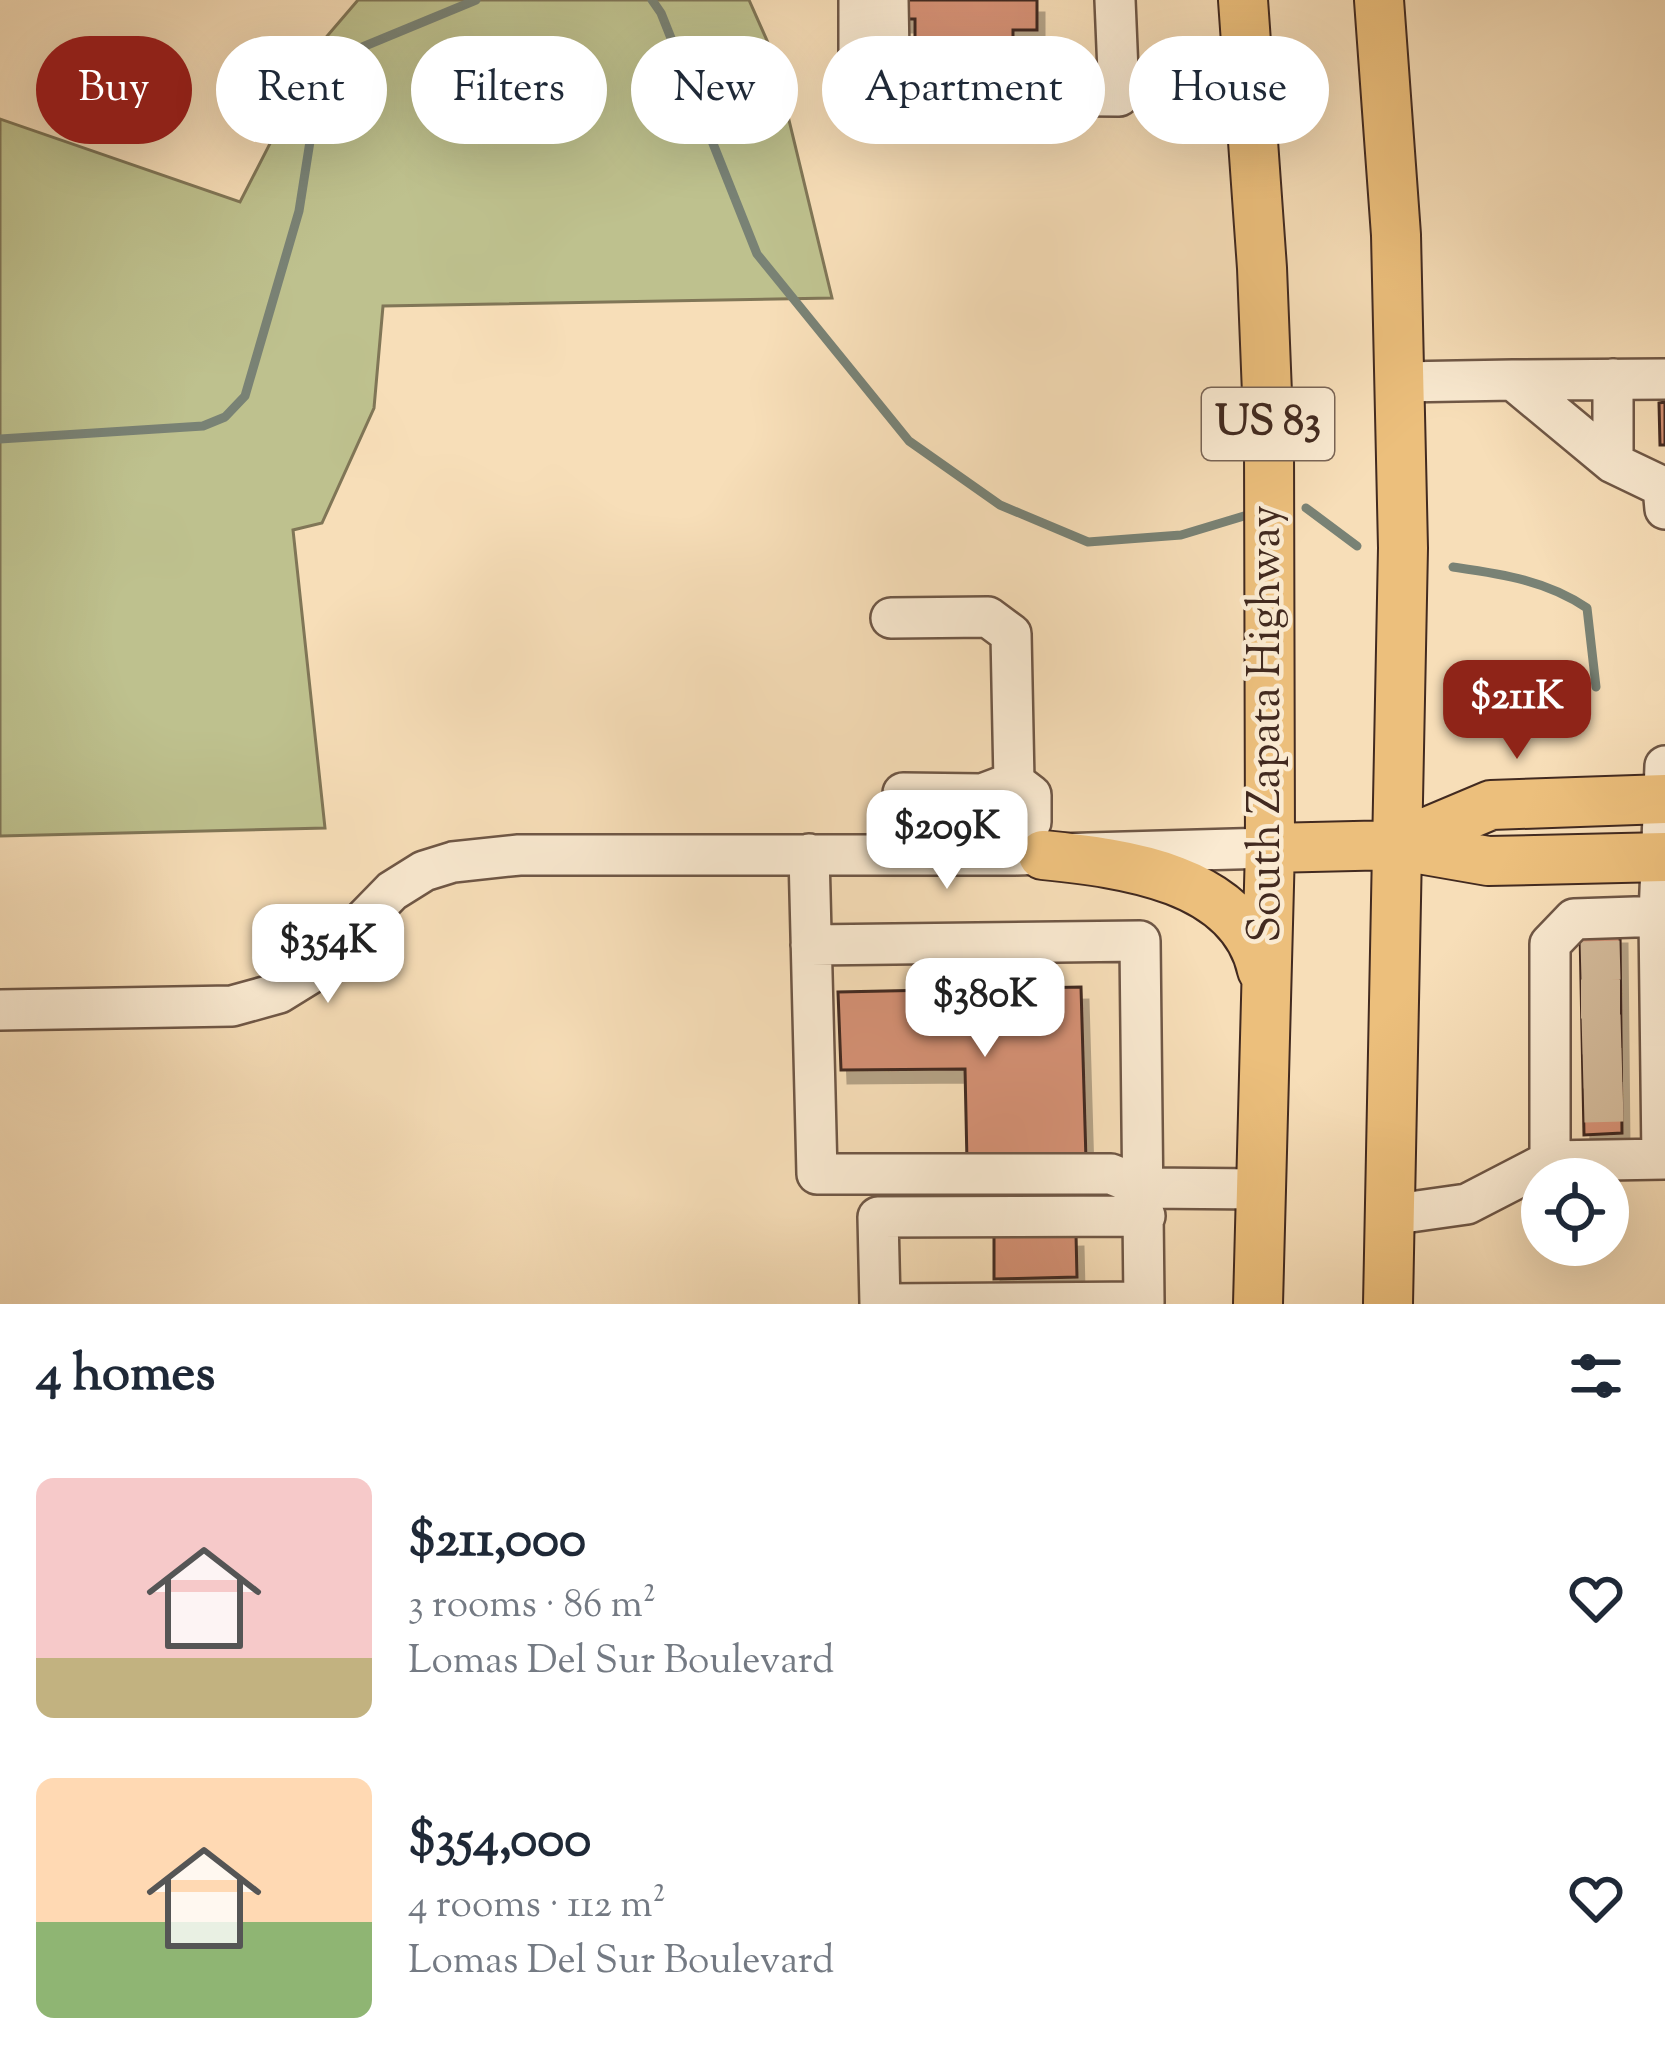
<!DOCTYPE html>
<html lang="en">
<head>
<meta charset="utf-8">
<style>
	:root { --surface:#fff; --page:#f2f2f3; --text:#1f2937; --muted:#747a83; --accent:#8f2418 }
	body { margin:0; font-family:"Sorts Mill Goudy",serif; background:var(--page); color:var(--text); height:100vh; display:flex; flex-direction:column; font-size:45px; white-space:nowrap }
	* { box-sizing:border-box; margin:0 }
	p { font-size:39px; color:var(--muted) }
	.icon { flex:none; width:66px; height:66px; fill:none; stroke:currentColor; stroke-width:2; stroke-linecap:round; stroke-linejoin:round }
	.map { position:relative; height:1304px; overflow:hidden }
	.sheet { display:flex; flex-direction:column; background:var(--surface); flex:1 }
	.sheet>* { flex:none }
	.guide { position:absolute; left:36px; top:36px; width:1593px; height:108px; display:flex; gap:24px }
	.buttons { position:absolute; left:1521px; top:1158px; display:grid; gap:24px }
	.buttons a { display:grid; place-items:center; width:108px; height:108px; border-radius:50%; background:var(--surface); box-shadow:0 12px 48px #0002; font-size:60px }
	.price { position:absolute; translate:-50% -102px; padding:0 27px; border-radius:24px; background:#fff; color:#222; font-size:39px; line-height:78px; filter:drop-shadow(0 3px 6px #0008) }
	.price::after { content:''; position:absolute; left:50%; top:72px; width:36px; height:27px; margin-left:-18px; background:inherit; clip-path:polygon(0 0,100% 0,50% 100%) }
	.price.on { background:var(--accent); color:#fff }
	ul { padding:0; list-style:none }
	li { display:flex; align-items:center; gap:36px; height:300px; padding:0 36px }
	li span { display:grid; place-items:center; flex:none; width:336px; height:240px; border-radius:18px; color:#555 }
	li>.icon { margin-inline-start:auto }
	span .icon { width:144px; height:144px; fill:#fffc; stroke-width:1 }
	li b { font-size:51px }
	h2 { display:flex; justify-content:space-between; align-items:center; height:144px; padding:0 36px; font-size:51px }
	.pill { padding:0 42px; border-radius:54px; background:var(--surface); box-shadow:0 12px 48px #0002; font-size:42px; line-height:108px }
	.pill.on { background:var(--accent); color:#fff }
	.map>svg:first-child { display:block }
</style>
</head>
<body>
<div class="map">
<svg width="1665" height="1304" viewBox="0 0 1665 1304">
	<defs>
		<filter id="shadow"><feDropShadow dx="7" dy="13" stdDeviation="0" flood-color="#0004"/></filter>
	</defs>
	<rect width="100%" height="100%" fill="#f7deb8"/>
	<filter id="stains"><feTurbulence type="fractalNoise" baseFrequency=".00167" numOctaves="4"/><feColorMatrix values="0 0 0 0 .2 0 0 0 0 .09 0 0 0 0 .02 0 0 0 .5 -.17"/></filter>
	<radialGradient id="worn" r=".72"><stop offset=".6" stop-color="#630" stop-opacity="0"/><stop offset="1" stop-color="#630" stop-opacity=".3"/></radialGradient>
	<path fill="#bec18e" stroke="#807657" stroke-width="3" d="M358,0H749L773,54L832,298L383,306L374,408L322,523L293,530L325,828L0,836V119L240,202L322,42Z"/>
	<g fill="none" stroke-linecap="round" stroke-linejoin="round">
		<path stroke="#798275" stroke-width="9" d="M652,0L661,13L757,254L909,441L1000,505L1088,542L1181,535L1244,516
			M0,439L203,426L225,417L245,396L299,211L311,135L328,75L360,48L476,0
			M1306,508L1357,546
			M1453,567C1501,574 1546,580 1587,608L1596,687"/>
	</g>
	<path fill="#d59174" stroke="#422a20" stroke-width="3" filter="url(#shadow)" d="M897,0H1037V30H1013V59L915,57V19H897Z
		M1665,402V445H1660L1659,403Z
		M1580,931H1620L1622,1133L1584,1135Z
		M1081,987L1086,1160L967,1162L965,1069L841,1070L838,992Z
		M1076,1234L1077,1277L994,1279V1236Z"/>
	<g fill="none" stroke-linecap="round" stroke-linejoin="round">
		<path stroke="#d3ba9a" stroke-width="39" stroke-dasharray="39 20" stroke-linecap="butt" d="M931,72L973,73
			M1581,961L1621,960
			M1581,999H1622
			M1582,1035L1621,1034
			M1583,1069L1623,1068
			M1584,1103L1625,1102"/>
		<g stroke="#6f5746" stroke-width="44">
			<path id="minor" d="M859,0V94L1119,96L1115,0
				M888,0L889,55L900,67L931,72
				M1613,379V463
				M1513,380L1665,379
				M1401,382L1513,380L1613,463L1663,487L1665,509
				M891,618L988,617L1011,634L1014,782L982,794L903,793
				M1014,782L1031,795V822L1014,855L999,821L1000,795Z
				M809,854L817,1174H1111L1145,1188L1261,1189
				M811,945L1140,941L1144,1302L887,1304
				M0,1010L232,1006L279,993L313,972L392,891L424,871L453,862L519,855H1014L1270,848
				M1662,1159L1659,916L1665,766
				M1550,1161V944L1574,919L1665,916
				M1389,1215L1467,1204L1550,1161L1665,1159
				M880,1304L878,1217L1145,1216"/>
		</g>
		<g stroke="#422a20" stroke-width="52">
			<path id="major" d="M1243,0L1262,268L1269,444L1270,848L1258,1304
				M1379,0L1396,235L1403,548L1388,1304
				M1396,845L1491,805L1665,799
				M1270,848L1396,845L1488,861L1665,857
				M1043,855C1122,863 1242,877 1262,970"/>
		</g>
		<use href="#minor" stroke="#faead1" stroke-width="39"/>
		<use href="#major" stroke="#ecbf7c" stroke-width="48"/>
	</g>
	<g text-anchor="middle" dominant-baseline="central" stroke-width="9" stroke-linejoin="round" paint-order="stroke">
		<rect fill="#faead1" stroke="#796455" stroke-width="3" x="1202" y="388" width="132" height="72" rx="9"/>
		<g font-size="42" font-weight="bold" fill="#422a20">
			<text x="1268" y="424">US 83</text>
		</g>
		<g font-size="45" fill="#422a20" stroke="#faead1">
			<text transform="translate(1268 724) rotate(-90)">South Zapata Highway</text>
		</g>
	</g>
	<rect width="100%" height="100%" filter="url(#stains)"/>
	<rect width="100%" height="100%" fill="url(#worn)"/>
</svg>
<div class="buttons">
<a><svg class="icon" aria-label="locate" viewBox="0 0 24 24"><circle cx="12" cy="12" r="6"/><path d="M12 2v4M12 18v4M2 12h4M18 12h4"/></svg></a>
</div>
<b class="price on" style="left:1517px;top:762px">$211K</b>
<b class="price" style="left:947px;top:892px">$209K</b>
<b class="price" style="left:328px;top:1006px">$354K</b>
<b class="price" style="left:985px;top:1060px">$380K</b>
<div class="guide">
<a class="pill on">Buy</a>
<a class="pill">Rent</a>
<a class="pill">Filters</a>
<a class="pill">New</a>
<a class="pill">Apartment</a>
<a class="pill">House</a>
</div>
</div>
<section class="sheet">
<h2>4 homes<svg class="icon" aria-label="filters" viewBox="0 0 24 24"><path d="M4 7h16M4 17h16"/><circle cx="9" cy="7" r="2"/><circle cx="15" cy="17" r="2"/></svg></h2>
<ul>
<li><span style="background:linear-gradient(#f6c9c9 75%,#c2b280 0)"><svg class="icon" aria-label="home" viewBox="0 0 24 24"><path d="M3 11l9-7 9 7M6 9v11h12V9"/></svg></span><div><b>$211,000</b><p>3 rooms · 86 m²</p><p>Lomas Del Sur Boulevard</p></div><svg class="icon" aria-label="heart" viewBox="0 0 24 24"><path d="M12 20l-8-8c-3-5 5-10 8-4 3-6 11-1 8 4z"/></svg></li>
<li><span style="background:linear-gradient(#ffd9b3 60%,#8fb573 0)"><svg class="icon" aria-label="home" viewBox="0 0 24 24"><path d="M3 11l9-7 9 7M6 9v11h12V9"/></svg></span><div><b>$354,000</b><p>4 rooms · 112 m²</p><p>Lomas Del Sur Boulevard</p></div><svg class="icon" aria-label="heart" viewBox="0 0 24 24"><path d="M12 20l-8-8c-3-5 5-10 8-4 3-6 11-1 8 4z"/></svg></li>
</ul>
</section>
</body>
</html>
